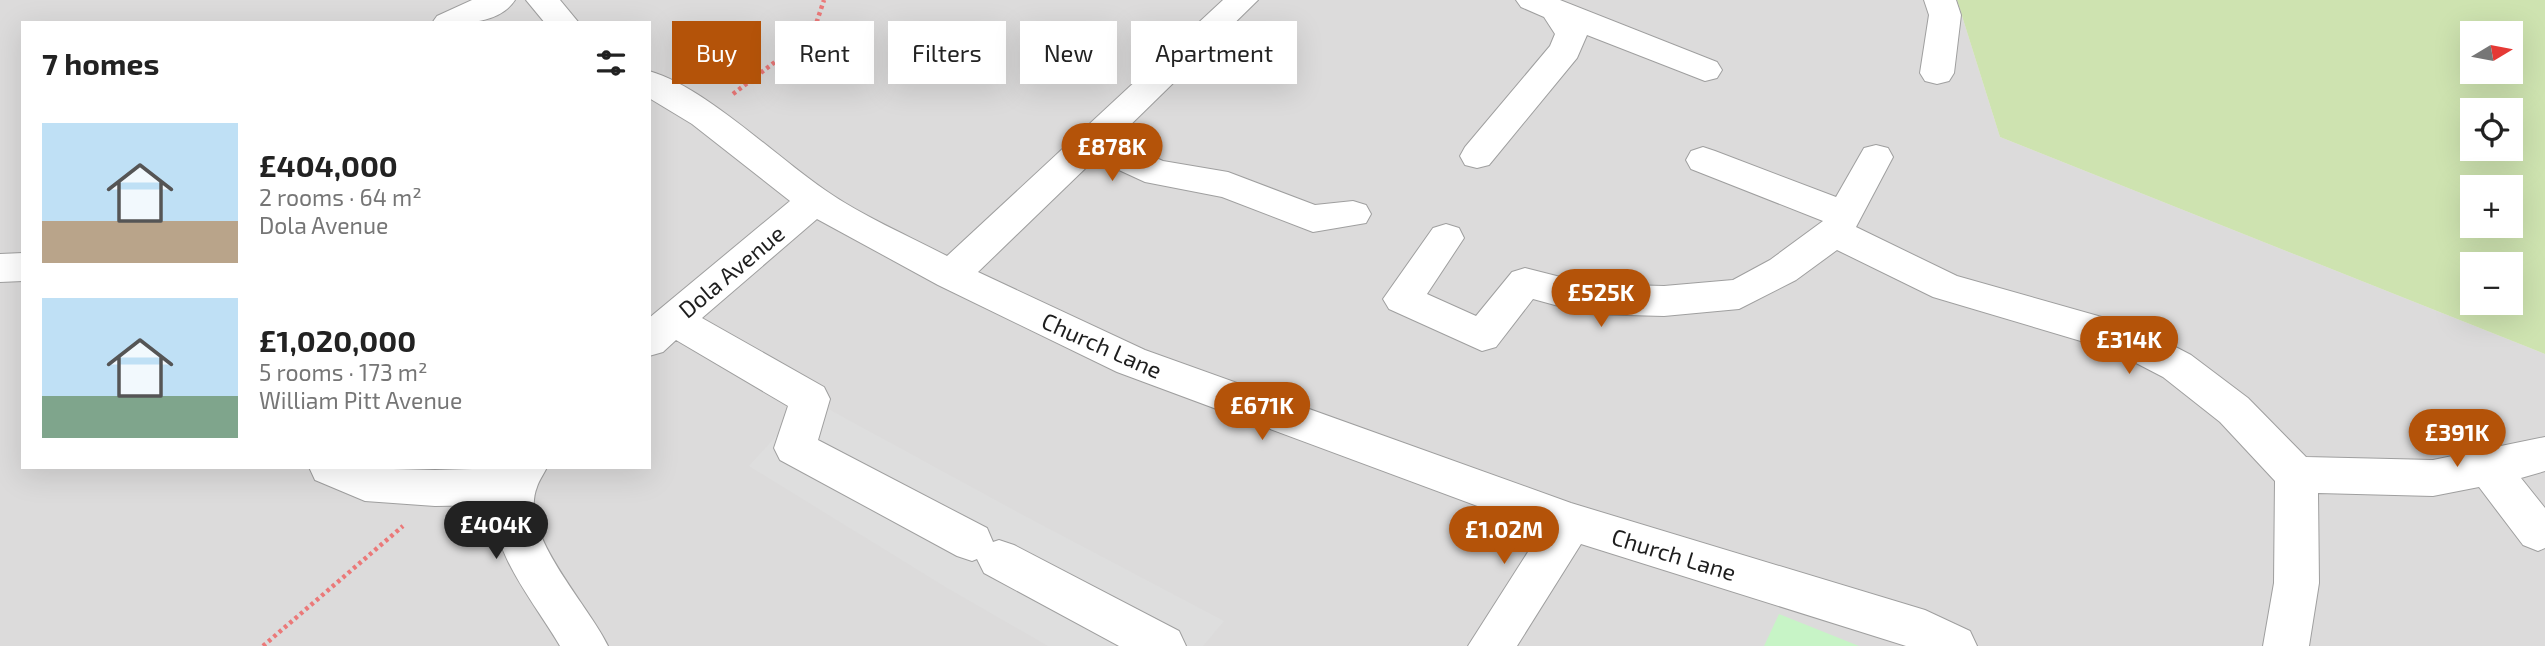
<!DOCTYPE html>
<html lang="en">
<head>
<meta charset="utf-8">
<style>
	:root { --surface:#fff; --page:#f6f6f6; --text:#222; --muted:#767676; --accent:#b45309 }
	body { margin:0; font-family:"Exo 2",sans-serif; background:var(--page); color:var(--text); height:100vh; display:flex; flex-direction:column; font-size:26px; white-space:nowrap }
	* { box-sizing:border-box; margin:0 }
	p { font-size:23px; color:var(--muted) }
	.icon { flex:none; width:38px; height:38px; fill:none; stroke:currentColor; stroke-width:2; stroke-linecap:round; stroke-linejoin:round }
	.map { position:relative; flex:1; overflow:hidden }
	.drawer { position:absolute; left:21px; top:21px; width:630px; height:448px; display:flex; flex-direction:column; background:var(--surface); border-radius:0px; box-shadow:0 7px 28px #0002 }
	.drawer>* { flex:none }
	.hud { position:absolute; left:672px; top:21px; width:665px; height:63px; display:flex; gap:14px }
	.needle { width:46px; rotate:80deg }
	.tools { position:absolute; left:2460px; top:21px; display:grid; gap:14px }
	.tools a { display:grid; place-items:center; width:63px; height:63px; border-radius:0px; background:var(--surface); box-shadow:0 7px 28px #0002; font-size:35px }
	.price { position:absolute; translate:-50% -60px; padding:0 16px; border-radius:24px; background:var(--accent); color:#fff; font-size:23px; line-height:46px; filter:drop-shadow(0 2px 4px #0008) }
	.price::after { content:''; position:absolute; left:50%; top:42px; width:21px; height:16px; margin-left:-10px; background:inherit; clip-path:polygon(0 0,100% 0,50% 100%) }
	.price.current { background:#222; color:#fff }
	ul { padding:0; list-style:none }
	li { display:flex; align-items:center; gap:21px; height:175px; padding:0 21px }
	li span { display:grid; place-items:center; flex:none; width:196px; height:140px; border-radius:0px; color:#555 }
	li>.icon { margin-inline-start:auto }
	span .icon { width:84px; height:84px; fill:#fffc; stroke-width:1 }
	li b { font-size:30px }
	h2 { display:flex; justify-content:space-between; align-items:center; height:84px; padding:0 21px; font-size:30px }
	.pill { padding:0 24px; border-radius:0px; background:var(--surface); box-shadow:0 7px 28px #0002; font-size:24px; line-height:63px }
	.pill.current { background:var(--accent); color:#fff }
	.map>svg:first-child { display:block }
</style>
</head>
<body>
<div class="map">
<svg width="2545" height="646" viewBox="0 0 2545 646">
	<rect width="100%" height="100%" fill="#eeeae5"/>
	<path fill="#dcdbdb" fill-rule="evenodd" d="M0,0H1957L2000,137L2545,354V646H0ZM23,23H649V467H23Z"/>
	<path fill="#cee3b0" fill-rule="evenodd" d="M1957,0H2545V354L2000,137ZM2473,33H2511V72H2473ZM2473,110H2511V149H2473ZM2473,187H2511V226H2473ZM2473,264H2511V303H2473Z"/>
	<path fill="#c7f4c6" d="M1779,614L1859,646H1764Z"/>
	<path fill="#dedede" d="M810,399L1021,514L1224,621L1203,646H1048L949,589L749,466Z"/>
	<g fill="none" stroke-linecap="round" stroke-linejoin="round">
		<g stroke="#9f9f9f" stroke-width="2">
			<path id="minor" d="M472,0H515C498,26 459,23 432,23L437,16Z
				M526,0H560L579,23H545Z
				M1223,0H1258L1115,140L1163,161L1228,172L1315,205L1353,201L1366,205L1371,214L1366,223L1313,232L1222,197L1145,182L1095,159L978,272L1145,350L1571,503L1925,610L1970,631L1977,646H1906L1581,544L1517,646H1468L1542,530L1117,372L938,285L817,219L702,318L824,387L830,399L818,440L987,528L993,542L999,540L1014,545L1179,631L1186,646H1119L984,573L977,559L972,561L957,556L780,460L774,448L788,406L676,340L663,352L649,356V318L790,201L692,124L649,98V71C705,87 775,156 825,190C862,216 907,235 947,256Z
				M1516,0H1560L1717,62L1722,70L1717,78L1705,81L1587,35L1577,58L1489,165L1477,168L1465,165L1460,156L1465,147L1550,46L1555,34L1544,17L1521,7Z
				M1924,0H1956L1961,15L1954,73L1949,81L1937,84L1925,81L1920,73L1929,15Z
				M1876,145L1888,148L1893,157L1856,227L1957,276L2137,327L2191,355L2248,398L2306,457L2433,460L2545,437V471L2521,478L2545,508V548L2538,551L2523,545L2479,487L2433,496L2318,493L2319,583L2309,646H2263L2274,583L2275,481L2220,422L2163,377L2111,350L1933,297L1837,250L1796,280L1739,309L1664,316L1588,314L1533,299L1496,347L1482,351L1389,309L1383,299L1433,228L1446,224L1459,228L1464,238L1427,294L1476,316L1512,272L1525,268L1588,284L1664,286L1733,280L1770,260L1823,221L1691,169L1686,160L1691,151L1703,147L1715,151L1836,197L1864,148Z
				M23,253V281L0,282V254Z
				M309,467L435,470L547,467C544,474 539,480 537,487C518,533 589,605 608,646H560C534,602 495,558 492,505L435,506L365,501L315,480Z"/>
		</g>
		<path stroke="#eb7979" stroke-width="4.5" stroke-dasharray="3.5 3.5" stroke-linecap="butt" d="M733,94L813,33L824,0
			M263,646L403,526"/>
		<use href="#minor" fill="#fff" fill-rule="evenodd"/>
	</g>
	<g text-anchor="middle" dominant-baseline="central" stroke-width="5" stroke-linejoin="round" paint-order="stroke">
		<g font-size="23" fill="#1e1e1e" stroke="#fff">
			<text transform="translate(731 271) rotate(-40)">Dola Avenue</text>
			<text transform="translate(1102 345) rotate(24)">Church Lane</text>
			<text transform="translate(1674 554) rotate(17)">Church Lane</text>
		</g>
	</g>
</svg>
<div class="tools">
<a><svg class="needle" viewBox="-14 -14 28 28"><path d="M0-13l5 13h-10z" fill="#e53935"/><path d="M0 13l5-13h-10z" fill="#767676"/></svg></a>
<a><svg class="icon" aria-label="locate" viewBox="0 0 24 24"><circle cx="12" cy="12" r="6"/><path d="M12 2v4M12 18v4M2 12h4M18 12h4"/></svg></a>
<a>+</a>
<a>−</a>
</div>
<b class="price" style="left:1112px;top:183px">£878K</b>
<b class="price" style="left:1601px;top:329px">£525K</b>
<b class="price" style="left:2129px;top:376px">£314K</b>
<b class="price" style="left:1262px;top:442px">£671K</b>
<b class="price" style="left:2457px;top:469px">£391K</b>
<b class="price current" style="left:496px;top:561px">£404K</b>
<b class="price" style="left:1504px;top:566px">£1.02M</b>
<div class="hud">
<a class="pill current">Buy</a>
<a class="pill">Rent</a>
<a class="pill">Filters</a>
<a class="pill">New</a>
<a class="pill">Apartment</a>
</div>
<section class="drawer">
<h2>7 homes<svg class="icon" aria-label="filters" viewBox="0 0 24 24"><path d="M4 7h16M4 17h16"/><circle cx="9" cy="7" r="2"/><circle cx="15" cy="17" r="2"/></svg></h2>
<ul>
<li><span style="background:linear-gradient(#bfe0f5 70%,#b9a48a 0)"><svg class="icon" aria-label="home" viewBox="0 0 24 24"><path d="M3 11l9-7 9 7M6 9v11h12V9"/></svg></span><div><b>£404,000</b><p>2 rooms · 64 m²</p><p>Dola Avenue</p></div></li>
<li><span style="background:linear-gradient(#bfe0f5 70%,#7fa58c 0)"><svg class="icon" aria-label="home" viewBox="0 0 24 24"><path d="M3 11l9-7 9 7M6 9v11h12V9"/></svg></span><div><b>£1,020,000</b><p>5 rooms · 173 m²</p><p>William Pitt Avenue</p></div></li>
</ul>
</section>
</div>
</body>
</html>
